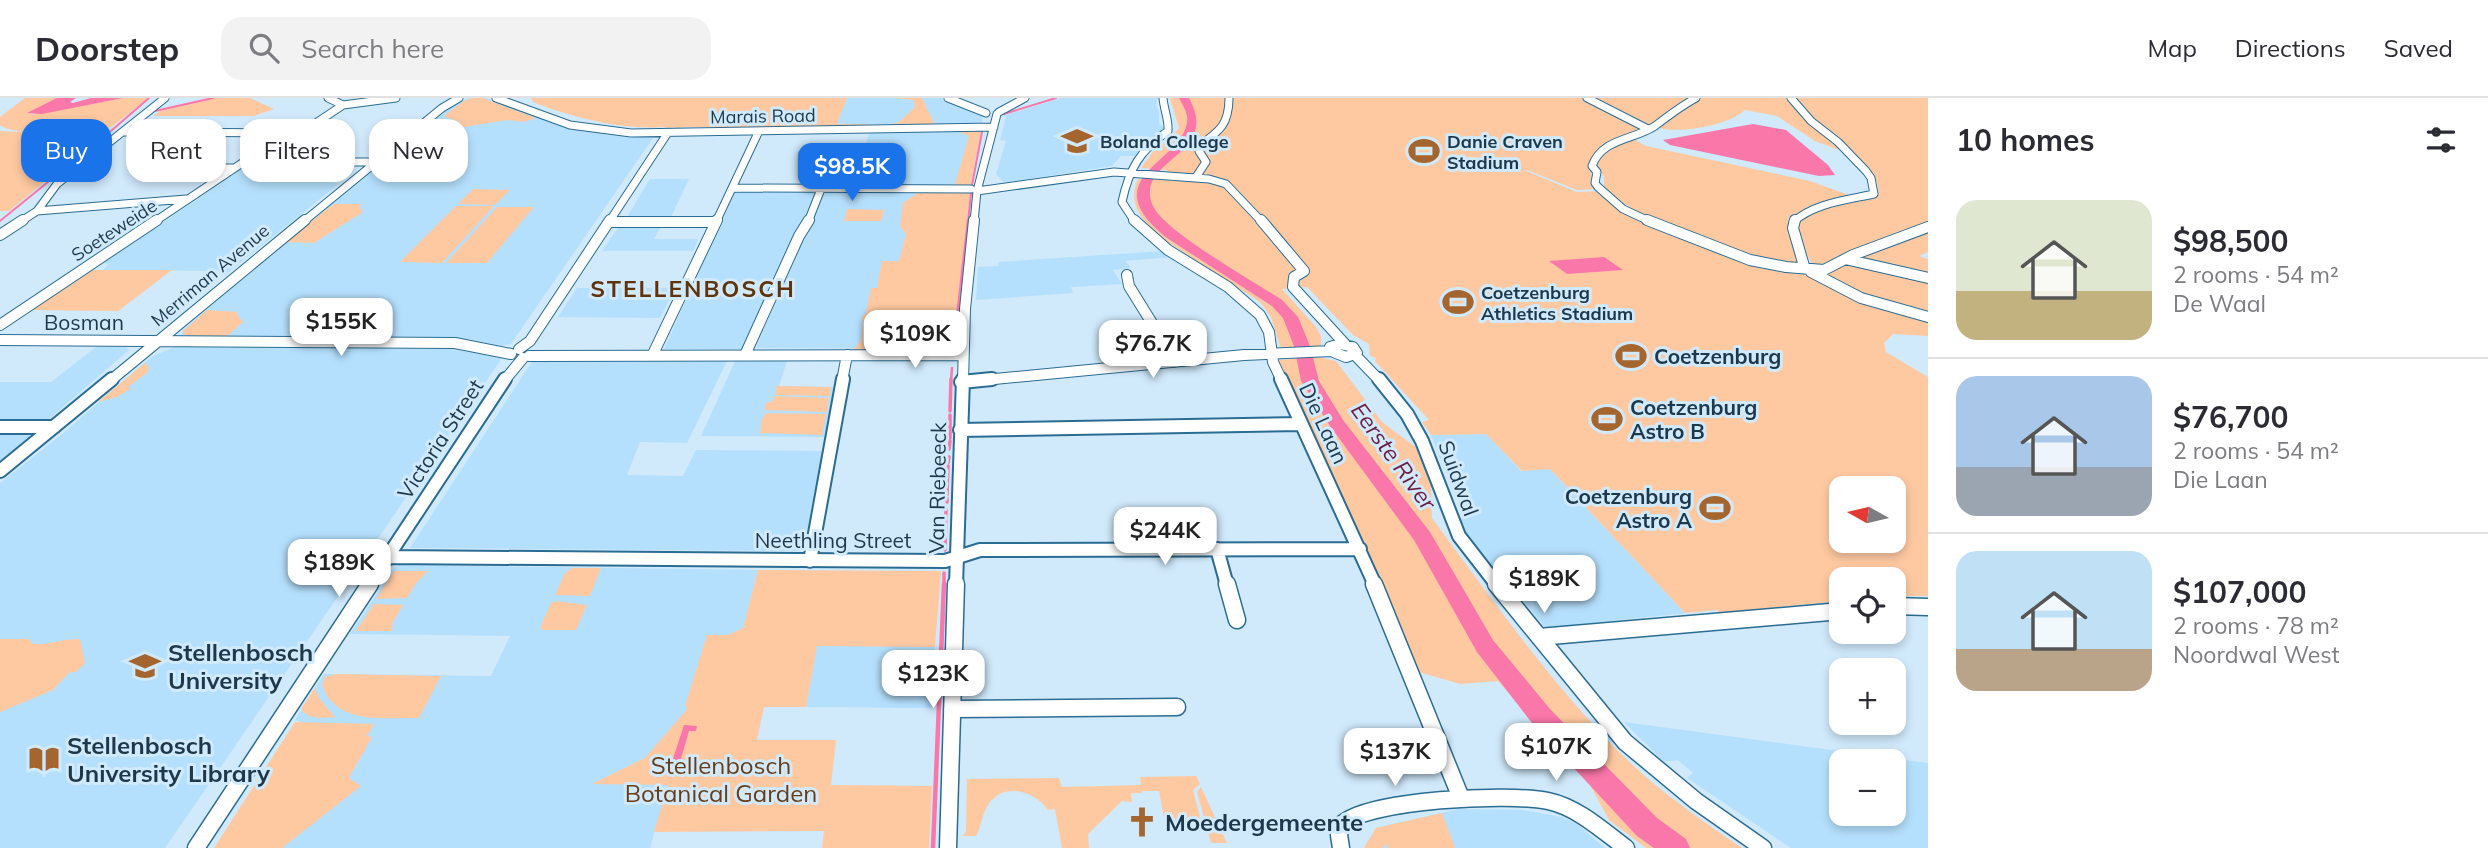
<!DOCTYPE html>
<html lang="en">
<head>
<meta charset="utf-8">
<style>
	:root { --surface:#fff; --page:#f2f2f3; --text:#2b2b33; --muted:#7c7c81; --line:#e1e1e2; --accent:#1a73e8 }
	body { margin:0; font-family:Mulish,sans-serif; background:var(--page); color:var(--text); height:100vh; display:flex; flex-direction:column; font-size:26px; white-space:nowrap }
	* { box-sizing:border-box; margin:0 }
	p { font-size:23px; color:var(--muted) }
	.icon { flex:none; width:38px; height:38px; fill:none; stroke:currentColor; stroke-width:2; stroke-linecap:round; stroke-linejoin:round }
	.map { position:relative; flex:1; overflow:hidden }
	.drawer { display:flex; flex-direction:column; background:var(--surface); width:560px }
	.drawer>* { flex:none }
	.guide { position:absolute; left:21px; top:21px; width:665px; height:63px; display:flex; gap:14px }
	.needle { width:46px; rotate:278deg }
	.tools { position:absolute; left:1829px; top:378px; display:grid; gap:14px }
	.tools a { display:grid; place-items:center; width:77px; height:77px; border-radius:14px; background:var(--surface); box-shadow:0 4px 10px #0003; font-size:35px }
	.price { position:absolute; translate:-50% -60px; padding:0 16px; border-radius:14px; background:#fff; color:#222; font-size:23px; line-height:46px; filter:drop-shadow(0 2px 4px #0008) }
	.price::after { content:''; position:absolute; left:50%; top:42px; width:21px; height:16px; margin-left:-10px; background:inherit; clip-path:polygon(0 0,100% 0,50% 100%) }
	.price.current { background:var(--accent); color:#fff }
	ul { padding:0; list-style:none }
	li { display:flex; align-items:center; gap:21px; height:175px; padding:0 28px }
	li+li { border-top:2px solid var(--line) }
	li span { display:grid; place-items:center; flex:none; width:196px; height:140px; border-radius:21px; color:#555 }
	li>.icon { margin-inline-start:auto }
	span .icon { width:84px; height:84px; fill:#fffc; stroke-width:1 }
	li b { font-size:30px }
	h2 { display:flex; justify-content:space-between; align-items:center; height:84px; padding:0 28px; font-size:30px }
	.chip { padding:0 24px; border-radius:21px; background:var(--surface); box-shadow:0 4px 10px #0003; font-size:24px; line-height:63px }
	.chip.current { background:var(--accent); color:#fff }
	header { display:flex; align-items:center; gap:42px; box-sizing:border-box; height:98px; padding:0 35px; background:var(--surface); border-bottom:2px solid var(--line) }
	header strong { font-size:33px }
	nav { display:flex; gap:38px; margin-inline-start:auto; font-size:24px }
	.search { width:490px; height:63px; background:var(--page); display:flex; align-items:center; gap:18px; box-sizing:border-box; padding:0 24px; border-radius:21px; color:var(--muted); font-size:26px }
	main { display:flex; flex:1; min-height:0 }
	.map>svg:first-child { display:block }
</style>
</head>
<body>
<header>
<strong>Doorstep</strong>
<div class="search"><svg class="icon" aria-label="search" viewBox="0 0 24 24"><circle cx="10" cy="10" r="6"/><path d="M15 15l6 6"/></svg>Search here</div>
<nav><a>Map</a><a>Directions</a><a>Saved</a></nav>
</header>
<main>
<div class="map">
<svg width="1928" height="750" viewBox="0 0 1928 750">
	<rect width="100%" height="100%" fill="#d0e9fb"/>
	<path fill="#b5e0fd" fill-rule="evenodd" d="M469,0H485L578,31L653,40L511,246L500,248L468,241L182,237V233L284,144L382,64L454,5Z
		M847,0H942L982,16V26H870L868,29L835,30Z
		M1061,0H1158L1156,7L1159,14V26L1165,30L1163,35L1146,45L1137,58H1121L1112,68L1004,85L996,76L1006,43L1000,42L1006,19L1003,18Z
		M981,32L970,90L811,89L826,60H860L870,34Z
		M256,67H317L308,74L314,75L305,82L340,85L226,176L223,173L103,172L108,167L104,164L242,71H251Z
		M650,81H689L671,119H627Z
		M816,92L800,133L743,251H664L735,94Z
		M823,92L970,94L953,246L948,251L756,250L803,137L810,128Z
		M618,130H660L654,141H698L693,153H602Z
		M1164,153L1173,159L1125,163L1131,170L1113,172L1122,186L1071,189L1073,195L976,202L978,169L998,168V164Z
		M577,190H675L660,220L558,219Z
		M96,249H126L129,252L49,321L43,324L0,322V284H51Z
		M174,249L452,251L502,260L165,750H0V385L62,336L151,259Z
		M535,259H729L687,345L640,344L627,377L683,378L696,352L823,353L803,453L410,450Z
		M737,259L788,260L779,288L835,289L825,339L701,338Z
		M0,332L33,334V336L0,364Z
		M1487,336L1521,373L1550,371L1685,515L1546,530L1465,435L1460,422L1470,408L1463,382L1461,376L1444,371L1431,337Z
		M399,467L758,472L743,531L680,622L645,660L594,685L668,687L650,750H223L303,625L295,622L324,576L491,578L510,538L350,536L394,470Z
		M816,547L935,549L932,610L806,609Z
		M1624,624L1928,665V750H1791L1687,680L1693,675L1678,662L1664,664ZM1841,663H1894V716H1841Z
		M1458,711L1522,712L1562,719L1578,727L1605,750H1364L1376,730Z"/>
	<path fill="#fec9a1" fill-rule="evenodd" d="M25,0H57L29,15L33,16L123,0H148L113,28L105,31C82,33 18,40 0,27V19Z
		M214,0H250L274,11L254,18H154L160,13Z
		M472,0H483L536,20L524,24L507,22L452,31L460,24L444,18L464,3Z
		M531,0H847L837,26H869L868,29H681L680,31L673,29L665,32L666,29C621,32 574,20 533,4Z
		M896,0H922L935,27H889L899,24L915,9L913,2Z
		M1170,0H1584L1643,30L1626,37L1646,48L1810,83L1849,97L1821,104L1788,120L1792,143L1800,161L1798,165C1746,164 1642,125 1604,91V79L1599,70H1590L1596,91L1577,92L1527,72L1519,74L1526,73L1577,94L1600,93L1616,109L1714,151L1799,171L1811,164L1795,133L1797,122L1819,111L1871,101L1878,97C1883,69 1831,39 1813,21C1806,15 1801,7 1795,0H1928V154L1919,158L1928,161V238L1893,236L1884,245L1886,254L1928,279V498H1894V481H1841V503L1720,515L1717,512L1685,515L1550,371L1522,373L1486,336L1431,337L1422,324L1429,322L1375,263L1376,260L1370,258L1369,246L1353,237L1307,189L1282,191L1316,229L1321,238V252L1285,253L1280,248L1271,219L1260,204L1168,144C1147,128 1125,109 1138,81L1167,80V72L1141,70L1156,50L1168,42L1179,30ZM1841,390H1894V443H1841Z
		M1591,0H1692L1670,11L1649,28Z
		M1700,0H1787L1805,21L1832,41L1842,53L1815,43L1777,18L1745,12C1730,27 1677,37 1657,29Z
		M955,32H981L970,90H954L969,38Z
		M0,33L92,37L98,40L9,113H0Z
		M473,91L510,92L495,107L458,106Z
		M919,94H970L953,246L942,252H853L861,243L863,218L866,215L871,190H877L882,163H899L906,136L900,128L903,105Z
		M334,106H361L359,109L363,114L314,145L284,144Z
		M456,108H494L442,165L400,164Z
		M497,109H534L487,165H446Z
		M847,111L883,112H884L881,123H844Z
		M93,172H172L118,213L32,212Z
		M207,212L238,214L236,215L243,224L226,239L185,237L183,233Z
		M321,227C337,227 352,234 369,237L366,240H308Z
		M1318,259L1336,263L1382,324L1421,353L1431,389L1432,420C1491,500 1549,583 1619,654C1656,691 1699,721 1742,750H1646L1609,722L1589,685L1498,583L1460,586L1419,574L1366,452L1281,272L1279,262Z
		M145,265L149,269L148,274L129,288L130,291L117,299L98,304Z
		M777,288H779L831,289L830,298L775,297Z
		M774,298L829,300L827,314L764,312L766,305L773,303Z
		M766,315L826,316L822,337L760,335L762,321Z
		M572,470H601L590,498L555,497L565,475Z
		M758,472L941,473L935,549L817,548L806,609H764L757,642H836L831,687L932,688L929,750H822L824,733L654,734L668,687L592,686L645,660L688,610L685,608L707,537H728L743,530Z
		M394,473H428L417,484L407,500L376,501Z
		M556,503L587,507L576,532H543L540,530L551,505Z
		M374,506L403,507L393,524L392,533H356Z
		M0,541H29L33,546C50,547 62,541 80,541L85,565L76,574H70L53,592L0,614Z
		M336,576L441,578L419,620C385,619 336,628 322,587L325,579Z
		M315,590L319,600L335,619C323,620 309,622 301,611Z
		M295,624L374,626L367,638L372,639L349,680L361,688L282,750H214Z
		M1196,678L1200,686L1193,692L1203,730H1190L1164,720L1159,693H1142V695H1131L1132,704L1122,703L1088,736L1089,750H1062L1055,711L1048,712C1035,693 1003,683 988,707C982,717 981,729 976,738H963L966,733L967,681L1059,680L1062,689L1141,687L1140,679Z
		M1201,689L1227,745H1211L1197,694Z
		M1442,715L1455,750H1388L1386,746L1383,750H1364L1376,730Z"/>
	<path fill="#fa77a9" d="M57,0H76L70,4L73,5L91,0H123L42,16L27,15Z
		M1753,26L1786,32L1828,67L1835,77L1819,78L1670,47L1663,42Z
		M1604,159L1623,172L1567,176L1549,163Z
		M684,627L697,628L696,633H689L680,664L683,665L680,676H668Z"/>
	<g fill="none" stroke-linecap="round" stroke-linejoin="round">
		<path stroke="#fa77a9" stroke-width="2" d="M155,13L213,0
			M1004,16L1056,0
			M111,33L149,0
			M972,87L982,34
			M0,123L107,36
			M968,124L971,95"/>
		<path stroke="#fa77a9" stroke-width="2.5" d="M954,246L968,122
			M951,283L952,270"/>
		<path stroke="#fa77a9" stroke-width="3.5" d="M950,313L951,281
			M950,317V340
			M949,351L950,343
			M948,365L949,359
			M947,397L948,368
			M947,400V404
			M945,452L946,411
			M944,487V475"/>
		<path stroke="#fa77a9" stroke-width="4.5" d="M933,750L944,486"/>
		<path fill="#fa77a9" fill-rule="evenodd" d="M1179,0H1189C1222,59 1132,61 1153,108C1165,134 1255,184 1282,202L1298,219L1310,248L1319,283L1343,322L1430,434L1493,542L1550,611L1657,720L1686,741L1690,750H1654L1637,738L1532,625L1477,554L1414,442L1330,328L1301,283L1294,248L1283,220L1272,208L1167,140C1092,80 1180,66 1187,25C1189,16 1183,8 1179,0Z"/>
		<g stroke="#2a6c93" stroke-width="9">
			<path id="minor-far3" d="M328,0L343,7
				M496,0L570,27L631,35L994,29
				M948,0L986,15
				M1587,0L1648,31
				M1791,0L1811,23L1838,44L1866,73L1871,80L1874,96C1846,102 1815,105 1793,124
				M999,14L1025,0
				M124,34L287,35
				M245,64H375
				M180,70H234
				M1196,79L1206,64L1199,53L1200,47C1220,33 1229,26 1229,0
				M733,90L971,91
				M977,93L1114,74L1209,81L1226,86L1262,124
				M37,113L186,101
				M20,124L37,113L57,86L165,0
				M154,124L287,35L307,31L343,7L396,0
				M303,124L442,10L459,0
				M609,124L667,36
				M611,124H716
				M716,124L758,35
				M808,124L821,91
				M974,124L977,93L997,16
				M1135,124L1122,104C1129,71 1140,52 1168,33C1169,22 1164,12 1163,0
				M1651,124L1623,111L1598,89L1595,85L1597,74L1592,68C1602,40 1634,42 1655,28C1668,18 1681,8 1696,0"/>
		</g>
		<g stroke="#2a6c93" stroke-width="12">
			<path id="minor-far2" d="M1134,122L1168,152L1228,189L1260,217L1269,234L1273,264L1282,283
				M1261,122L1304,173L1294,179L1293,189L1345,246
				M1647,122L1750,162L1786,169L1824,172L1853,157L1928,129
				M1795,122L1793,130L1804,168L1797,170
				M611,124H716
				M0,137L23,122
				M1845,161L1928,180
				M1811,174L1861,200L1928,219
				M1127,177L1129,188L1176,264
				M0,227L157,122
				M0,242L455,245L511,256
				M1340,246L1353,249L1357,255L1346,259L1331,253L1330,249Z
				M519,251L530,243L610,122
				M653,256L717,122
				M745,257L799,138L809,122
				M1355,257L1380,283
				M529,258L962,257
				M110,283L305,122
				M504,283L523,260
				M842,283L847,257
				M963,283L965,211L974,122
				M974,283L1244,257L1331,253"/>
		</g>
		<g stroke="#2a6c93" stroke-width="16">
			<path id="minor-far1" d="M1281,281L1375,487
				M1379,281L1407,316L1422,343L1459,438L1497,487
				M961,284L992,281
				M0,329H54
				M960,332L1301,326
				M0,373L112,281
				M1217,451L1227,487
				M387,459L945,463L980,452L1360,451
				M810,463L843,281
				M369,487L505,281
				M956,487L963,281"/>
		</g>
		<g stroke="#2a6c93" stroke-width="19">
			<path id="minor" d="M1227,486L1237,522
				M1374,486L1461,700
				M1496,486L1625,644L1696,703L1763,750
				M1894,508L1928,509
				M1539,539L1841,513
				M952,611L1177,609
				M196,750L370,486
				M948,750L956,486
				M1341,750L1339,737L1341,727C1368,701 1510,695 1548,703C1577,709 1602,732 1626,750"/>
		</g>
		<use href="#minor-far3" stroke="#fff" stroke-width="7"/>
		<use href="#minor-far2" stroke="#fff" stroke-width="10"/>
		<use href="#minor-far1" stroke="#fff" stroke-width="12"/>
		<use href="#minor" stroke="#fff" stroke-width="16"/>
	</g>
	<defs>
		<g id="university-bare" transform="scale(2.415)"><path d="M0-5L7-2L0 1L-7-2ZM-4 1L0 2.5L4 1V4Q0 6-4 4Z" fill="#a5652f" stroke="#d0e9fb" stroke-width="2.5" paint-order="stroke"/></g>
		<g id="stadium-bare" transform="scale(2.415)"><path d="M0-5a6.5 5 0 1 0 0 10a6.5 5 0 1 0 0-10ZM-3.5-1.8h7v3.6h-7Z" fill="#a5652f" stroke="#d0e9fb" stroke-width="2.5" paint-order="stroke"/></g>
		<g id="library-bare" transform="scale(2.415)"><path d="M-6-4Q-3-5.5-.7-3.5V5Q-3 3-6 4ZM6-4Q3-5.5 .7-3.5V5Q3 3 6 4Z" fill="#a5652f" stroke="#d0e9fb" stroke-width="2.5" paint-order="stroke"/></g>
		<g id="church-bare" transform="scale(2.415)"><path d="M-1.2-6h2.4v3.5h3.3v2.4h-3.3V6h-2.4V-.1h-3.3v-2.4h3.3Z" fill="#a5652f" stroke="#d0e9fb" stroke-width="2.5" paint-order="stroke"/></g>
	</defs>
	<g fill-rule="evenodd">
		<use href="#university-bare" x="1077" y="43"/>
		<use href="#stadium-bare" x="1424" y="53"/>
		<use href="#stadium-bare" x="1458" y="204"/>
		<use href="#stadium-bare" x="1631" y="258"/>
		<use href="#stadium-bare" x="1607" y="321"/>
		<use href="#stadium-bare" x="1715" y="410"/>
		<use href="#university-bare" x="145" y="568"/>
		<use href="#library-bare" x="44" y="661"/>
		<use href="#church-bare" x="1142" y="724"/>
	</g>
	<g text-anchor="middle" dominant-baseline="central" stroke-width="6" stroke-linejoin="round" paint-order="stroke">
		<g font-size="18" fill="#1d384a" stroke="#d0e9fb">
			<text transform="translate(763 18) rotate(-1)">Marais Road</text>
			<text transform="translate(114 132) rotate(-33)">Soeteweide</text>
			<text transform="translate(210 177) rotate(-40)">Merriman Avenue</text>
		</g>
		<g font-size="18" font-weight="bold" fill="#1d384a" stroke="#d0e9fb" text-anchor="start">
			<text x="1100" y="43">Boland College</text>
			<text x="1447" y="43">Danie Craven<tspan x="1447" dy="21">Stadium</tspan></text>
			<text x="1481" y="194">Coetzenburg<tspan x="1481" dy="21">Athletics Stadium</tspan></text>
		</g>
		<g font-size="21" fill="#1d384a" stroke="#d0e9fb">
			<text x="84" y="224">Bosman</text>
			<text transform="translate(1324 325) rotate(65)">Die Laan</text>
			<text transform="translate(440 341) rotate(-57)">Victoria Street</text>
			<text transform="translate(1459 380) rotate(70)">Suidwal</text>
			<text transform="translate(937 390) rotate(-89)">Van Riebeeck</text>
			<text x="833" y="442">Neethling Street</text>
		</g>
		<g font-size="21" font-weight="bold" fill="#1d384a" stroke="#d0e9fb" text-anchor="start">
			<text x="1654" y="258">Coetzenburg</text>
			<text x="1630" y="309">Coetzenburg<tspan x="1630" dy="24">Astro B</tspan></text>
			<text x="1692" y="398" text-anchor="end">Coetzenburg<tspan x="1692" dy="24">Astro A</tspan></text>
		</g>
		<g font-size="23" font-weight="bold" letter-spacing="2" fill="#5f340c" stroke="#d0e9fb">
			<text x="693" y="190">STELLENBOSCH</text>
		</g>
		<g font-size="23" font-style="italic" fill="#6c1b3e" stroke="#d0e9fb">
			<text transform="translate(1394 358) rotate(54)">Eerste River</text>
		</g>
		<g font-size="24" font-weight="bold" fill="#1d384a" stroke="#d0e9fb" text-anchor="start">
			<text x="168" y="554">Stellenbosch<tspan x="168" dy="28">University</tspan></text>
			<text x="67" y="647">Stellenbosch<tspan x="67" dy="28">University Library</tspan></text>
			<text x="1165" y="724">Moedergemeente</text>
		</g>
		<g font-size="24" fill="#683d18" stroke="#d0e9fb">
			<text x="721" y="667">Stellenbosch<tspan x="721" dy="28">Botanical Garden</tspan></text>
		</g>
	</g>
</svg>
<div class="tools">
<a><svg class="needle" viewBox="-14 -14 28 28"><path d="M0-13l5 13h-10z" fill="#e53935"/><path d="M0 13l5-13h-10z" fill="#7c7c81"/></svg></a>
<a><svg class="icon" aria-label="locate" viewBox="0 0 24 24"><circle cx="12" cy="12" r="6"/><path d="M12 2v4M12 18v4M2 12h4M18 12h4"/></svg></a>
<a>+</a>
<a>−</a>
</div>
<b class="price current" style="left:852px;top:105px">$98.5K</b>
<b class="price" style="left:341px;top:260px">$155K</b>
<b class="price" style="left:915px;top:272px">$109K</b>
<b class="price" style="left:1153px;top:282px">$76.7K</b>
<b class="price" style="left:1165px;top:469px">$244K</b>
<b class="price" style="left:339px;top:501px">$189K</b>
<b class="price" style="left:1544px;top:517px">$189K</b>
<b class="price" style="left:933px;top:612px">$123K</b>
<b class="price" style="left:1556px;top:685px">$107K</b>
<b class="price" style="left:1395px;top:690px">$137K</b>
<div class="guide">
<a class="chip current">Buy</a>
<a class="chip">Rent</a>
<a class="chip">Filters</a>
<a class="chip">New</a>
</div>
</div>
<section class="drawer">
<h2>10 homes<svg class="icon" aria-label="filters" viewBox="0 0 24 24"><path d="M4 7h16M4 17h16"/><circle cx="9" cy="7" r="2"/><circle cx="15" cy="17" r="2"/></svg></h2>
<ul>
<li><span style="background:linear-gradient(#dfe7d0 65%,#c2b280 0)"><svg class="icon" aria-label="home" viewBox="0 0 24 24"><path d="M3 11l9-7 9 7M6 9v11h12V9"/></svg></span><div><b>$98,500</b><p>2 rooms · 54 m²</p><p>De Waal</p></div></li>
<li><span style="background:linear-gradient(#a9c7e8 65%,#9aa5b1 0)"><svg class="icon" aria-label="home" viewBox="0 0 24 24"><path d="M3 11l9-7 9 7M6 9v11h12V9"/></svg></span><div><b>$76,700</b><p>2 rooms · 54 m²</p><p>Die Laan</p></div></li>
<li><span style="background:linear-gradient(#bfe0f5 70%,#b9a48a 0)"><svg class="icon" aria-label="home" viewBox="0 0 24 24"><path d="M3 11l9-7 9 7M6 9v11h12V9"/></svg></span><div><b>$107,000</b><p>2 rooms · 78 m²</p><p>Noordwal West</p></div></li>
</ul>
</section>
</main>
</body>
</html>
